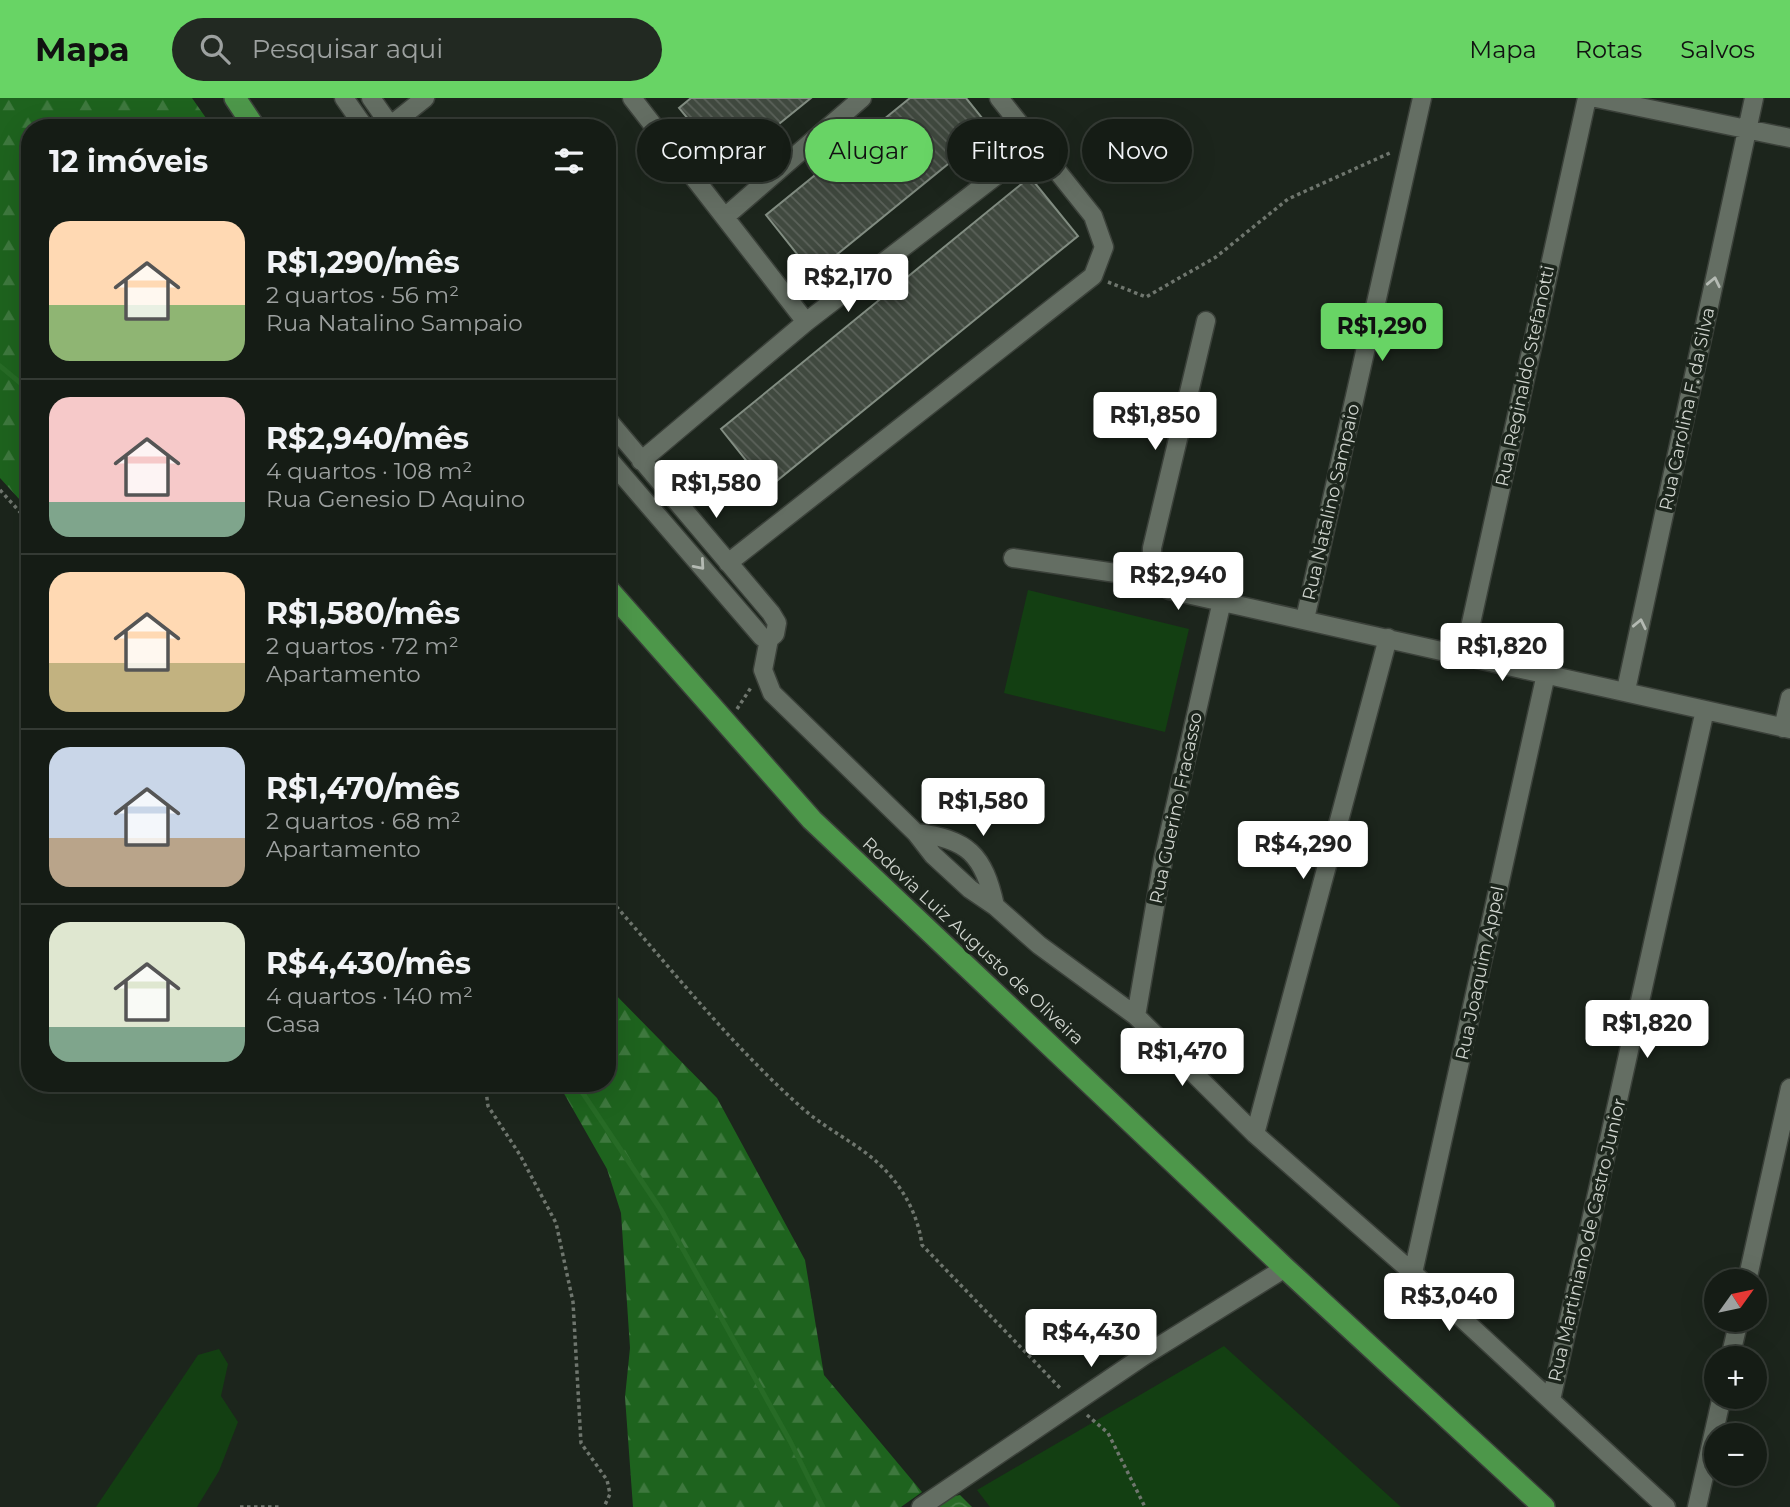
<!DOCTYPE html>
<html lang="pt">
<head>
<meta charset="utf-8">
<style>
	:root { --surface:#151c15; --page:#222922; --text:#f1f3f6; --muted:#9da1a0; --line:#343a34; --accent:#68d465 }
	body { margin:0; font-family:Montserrat,sans-serif; background:var(--page); color:var(--text); height:100vh; display:flex; flex-direction:column; font-size:26px; white-space:nowrap }
	* { box-sizing:border-box; margin:0 }
	p { font-size:23px; color:var(--muted) }
	.icon { flex:none; width:38px; height:38px; fill:none; stroke:currentColor; stroke-width:2; stroke-linecap:round; stroke-linejoin:round }
	.map { position:relative; flex:1; overflow:hidden }
	.drawer { position:absolute; left:21px; top:21px; width:595px; height:973px; display:flex; flex-direction:column; background:var(--surface); border-radius:28px; box-shadow:0 7px 28px #0002,0 0 0 2px var(--line) }
	.drawer>* { flex:none }
	.guide { position:absolute; left:637px; top:21px; width:665px; height:63px; display:flex; gap:14px }
	.needle { width:46px; rotate:57deg }
	.tools { position:absolute; left:1704px; top:1171px; display:grid; gap:14px }
	.tools a { display:grid; place-items:center; width:63px; height:63px; border-radius:50%; background:var(--surface); box-shadow:0 7px 28px #0002,0 0 0 2px var(--line); font-size:35px }
	.price { position:absolute; translate:-50% -60px; padding:0 16px; border-radius:7px; background:#fff; color:#222; font-size:23px; line-height:46px; filter:drop-shadow(0 2px 4px #0008) }
	.price::after { content:''; position:absolute; left:50%; top:42px; width:21px; height:16px; margin-left:-10px; background:inherit; clip-path:polygon(0 0,100% 0,50% 100%) }
	.price.active { background:var(--accent); color:#111 }
	ul { padding:0; list-style:none }
	li { display:flex; align-items:center; gap:21px; height:175px; padding:0 28px }
	li+li { border-top:2px solid var(--line) }
	li span { display:grid; place-items:center; flex:none; width:196px; height:140px; border-radius:21px; color:#555 }
	li>.icon { margin-inline-start:auto }
	span .icon { width:84px; height:84px; fill:#fffc; stroke-width:1 }
	li b { font-size:30px }
	h2 { display:flex; justify-content:space-between; align-items:center; height:84px; padding:0 28px; font-size:30px }
	.chip { padding:0 24px; border-radius:32px; background:var(--surface); box-shadow:0 7px 28px #0002,0 0 0 2px var(--line); font-size:24px; line-height:63px }
	.chip.active { background:var(--accent); color:#111 }
	header { display:flex; align-items:center; gap:42px; box-sizing:border-box; height:98px; padding:0 35px; background:var(--accent); color:#111 }
	header strong { font-size:33px }
	nav { display:flex; gap:38px; margin-inline-start:auto; font-size:24px }
	.search { width:490px; height:63px; background:var(--page); display:flex; align-items:center; gap:18px; box-sizing:border-box; padding:0 24px; border-radius:38px; color:var(--muted); font-size:26px }
	.map>svg:first-child { display:block }
</style>
</head>
<body>
<header>
<strong>Mapa</strong>
<div class="search"><svg class="icon" aria-label="search" viewBox="0 0 24 24"><circle cx="10" cy="10" r="6"/><path d="M15 15l6 6"/></svg>Pesquisar aqui</div>
<nav><a>Mapa</a><a>Rotas</a><a>Salvos</a></nav>
</header>
<div class="map">
<svg width="1790" height="1409" viewBox="0 0 1790 1409">
	<defs>
		<pattern id="forest-firs" width="22" height="20" patternUnits="userSpaceOnUse" patternTransform="scale(1.75)"><rect width="22" height="20" fill="#1e631e"/><path d="M5 1l3.5 6h-7zM16 11l3.5 6h-7z" fill="#3e783e"/></pattern>
		<pattern id="water-waves" width="16" height="10" patternUnits="userSpaceOnUse" patternTransform="scale(1.75)"><rect width="16" height="10" fill="#276b26"/><path d="M0 5q4-4 8 0t8 0" fill="none" stroke="#457f44"/></pattern>
		<pattern id="building-back-hatch" width="6" height="6" patternUnits="userSpaceOnUse" patternTransform="scale(1.75)"><rect width="6" height="6" fill="#40493f"/><path d="M-1 5l2 2M0 0l6 6M5-1l2 2" fill="none" stroke="#5b625a"/></pattern>
	</defs>
	<rect width="100%" height="100%" fill="#1c251c"/>
	<path fill="#133f12" d="M1028,492L1189,531L1165,634L1004,595Z
		M1224,1248L1401,1409H990L977,1392Z
		M219,1251L228,1266L221,1298L238,1324L219,1373L197,1409H96L198,1257Z"/>
	<path fill="url(#forest-firs)" d="M0,0H192L213,30H30V413L0,380Z
		M607,888L717,1000L805,1162L824,1277L922,1394L901,1409H633L625,1299L630,1250L621,1115L607,1071L558,985H607Z"/>
	<path fill="url(#water-waves)" d="M960,1397L972,1409H924L934,1402Z"/>
	<g fill="none" stroke-linecap="round" stroke-linejoin="round">
		<path stroke="#276b26" stroke-width="5" d="M0,268L30,293
			M576,985L661,1112L790,1343L823,1409"/>
	</g>
	<path fill="url(#building-back-hatch)" stroke="#828d82" stroke-width="2" d="M691,0H811L727,68L679,10Z
		M910,0H966L991,31L813,176L766,117Z
		M1030,79L1078,138L768,390L721,331Z"/>
	<g fill="none" stroke-linecap="round" stroke-linejoin="round">
		<g stroke="#3b413a" stroke-width="21">
			<path id="street" d="M344,0L365,30
				M371,0L392,30
				M632,0L806,224
				M1596,0L1790,40
				M390,28L425,0
				M726,118L862,0
				M607,321L771,515L777,525L775,536L769,541L762,539L607,359
				M641,363L806,224L1036,47
				M1013,460L1157,481L1169,492L1790,631
				M728,465L1093,178L1104,149L1093,118L999,0
				M1157,481L1152,466V450L1206,223
				M1305,521L1422,0
				M769,541L763,572L772,595L916,735L933,757L970,791L995,808L1039,847L1136,918L1255,1036L1413,1175L1666,1409
				M1464,557L1587,0
				M1626,592L1754,0
				M1783,630L1790,600
				M916,735C967,740 984,757 995,808
				M1136,918L1163,762L1222,503
				M1255,1036L1388,540
				M1413,1175L1546,576
				M1747,1183L1790,990
				M1730,1260L1739,1222
				M1551,1302L1705,612
				M921,1409L1145,1257L1285,1170
				M1697,1409L1722,1298"/>
		</g>
		<g stroke="#3b413a" stroke-width="24">
			<path id="highway" d="M235,0L255,30
				M607,490L812,722L1285,1170L1544,1409"/>
		</g>
		<path stroke="#6f766e" stroke-width="3.5" stroke-dasharray="3.5 3.5" stroke-linecap="butt" d="M1108,184L1146,199L1216,159L1288,101L1392,54
			M0,392L30,425
			M737,611L752,588
			M607,798C670,869 730,946 801,1009C824,1030 855,1044 878,1065C902,1087 918,1116 922,1147L1062,1292
			M485,985L488,1008L520,1057L556,1125L573,1204L581,1345L607,1382L610,1396L604,1409
			M1087,1317L1108,1335L1145,1409
			M240,1409H280"/>
		<use href="#street" stroke="#646e63" stroke-width="18"/>
		<use href="#highway" stroke="#4d974a" stroke-width="21"/>
	</g>
	<defs><path id="oneway-chevron" d="M-2-3.5L2.5 0L-2 3.5" fill="none" stroke-width="1.6" stroke-linecap="round" stroke-linejoin="round" transform="scale(1.75)"/></defs>
	<g stroke="#b4bab3">
		<use href="#oneway-chevron" transform="translate(1714 184) rotate(-78)"/>
		<use href="#oneway-chevron" transform="translate(700 467) rotate(49)"/>
		<use href="#oneway-chevron" transform="translate(1640 526) rotate(-78)"/>
	</g>
	<g text-anchor="middle" dominant-baseline="central" stroke-width="7" stroke-linejoin="round" paint-order="stroke">
		<g font-size="18" fill="#cfd4ce" stroke="#1c251c">
			<text transform="translate(1525 278) rotate(-78)">Rua Reginaldo Stefanotti</text>
			<text transform="translate(1687 311) rotate(-78)">Rua Carolina F. da Silva</text>
			<text transform="translate(1331 404) rotate(-77)">Rua Natalino Sampaio</text>
			<text transform="translate(1176 710) rotate(-78)">Rua Guerino Fracasso</text>
			<text transform="translate(973 843) rotate(43)">Rodovia Luiz Augusto de Oliveira</text>
			<text transform="translate(1480 875) rotate(-78)">Rua Joaquim Appel</text>
			<text transform="translate(1587 1142) rotate(-77)">Rua Martiniano de Castro Junior</text>
		</g>
	</g>
</svg>
<div class="tools">
<a><svg class="needle" viewBox="-14 -14 28 28"><path d="M0-13l5 13h-10z" fill="#e53935"/><path d="M0 13l5-13h-10z" fill="#9da1a0"/></svg></a>
<a>+</a>
<a>−</a>
</div>
<b class="price" style="left:848px;top:216px">R$2,170</b>
<b class="price active" style="left:1382px;top:265px">R$1,290</b>
<b class="price" style="left:1155px;top:354px">R$1,850</b>
<b class="price" style="left:716px;top:422px">R$1,580</b>
<b class="price" style="left:1178px;top:514px">R$2,940</b>
<b class="price" style="left:1502px;top:585px">R$1,820</b>
<b class="price" style="left:983px;top:740px">R$1,580</b>
<b class="price" style="left:1303px;top:783px">R$4,290</b>
<b class="price" style="left:1647px;top:962px">R$1,820</b>
<b class="price" style="left:1182px;top:990px">R$1,470</b>
<b class="price" style="left:1449px;top:1235px">R$3,040</b>
<b class="price" style="left:1091px;top:1271px">R$4,430</b>
<div class="guide">
<a class="chip">Comprar</a>
<a class="chip active">Alugar</a>
<a class="chip">Filtros</a>
<a class="chip">Novo</a>
</div>
<section class="drawer">
<h2>12 imóveis<svg class="icon" aria-label="filters" viewBox="0 0 24 24"><path d="M4 7h16M4 17h16"/><circle cx="9" cy="7" r="2"/><circle cx="15" cy="17" r="2"/></svg></h2>
<ul>
<li><span style="background:linear-gradient(#ffd9b3 60%,#8fb573 0)"><svg class="icon" aria-label="home" viewBox="0 0 24 24"><path d="M3 11l9-7 9 7M6 9v11h12V9"/></svg></span><div><b>R$1,290/mês</b><p>2 quartos · 56 m²</p><p>Rua Natalino Sampaio</p></div></li>
<li><span style="background:linear-gradient(#f6c9c9 75%,#7fa58c 0)"><svg class="icon" aria-label="home" viewBox="0 0 24 24"><path d="M3 11l9-7 9 7M6 9v11h12V9"/></svg></span><div><b>R$2,940/mês</b><p>4 quartos · 108 m²</p><p>Rua Genesio D Aquino</p></div></li>
<li><span style="background:linear-gradient(#ffd9b3 65%,#c2b280 0)"><svg class="icon" aria-label="home" viewBox="0 0 24 24"><path d="M3 11l9-7 9 7M6 9v11h12V9"/></svg></span><div><b>R$1,580/mês</b><p>2 quartos · 72 m²</p><p>Apartamento</p></div></li>
<li><span style="background:linear-gradient(#c9d6e8 65%,#b9a48a 0)"><svg class="icon" aria-label="home" viewBox="0 0 24 24"><path d="M3 11l9-7 9 7M6 9v11h12V9"/></svg></span><div><b>R$1,470/mês</b><p>2 quartos · 68 m²</p><p>Apartamento</p></div></li>
<li><span style="background:linear-gradient(#dfe7d0 75%,#7fa58c 0)"><svg class="icon" aria-label="home" viewBox="0 0 24 24"><path d="M3 11l9-7 9 7M6 9v11h12V9"/></svg></span><div><b>R$4,430/mês</b><p>4 quartos · 140 m²</p><p>Casa</p></div></li>
</ul>
</section>
</div>
</body>
</html>
